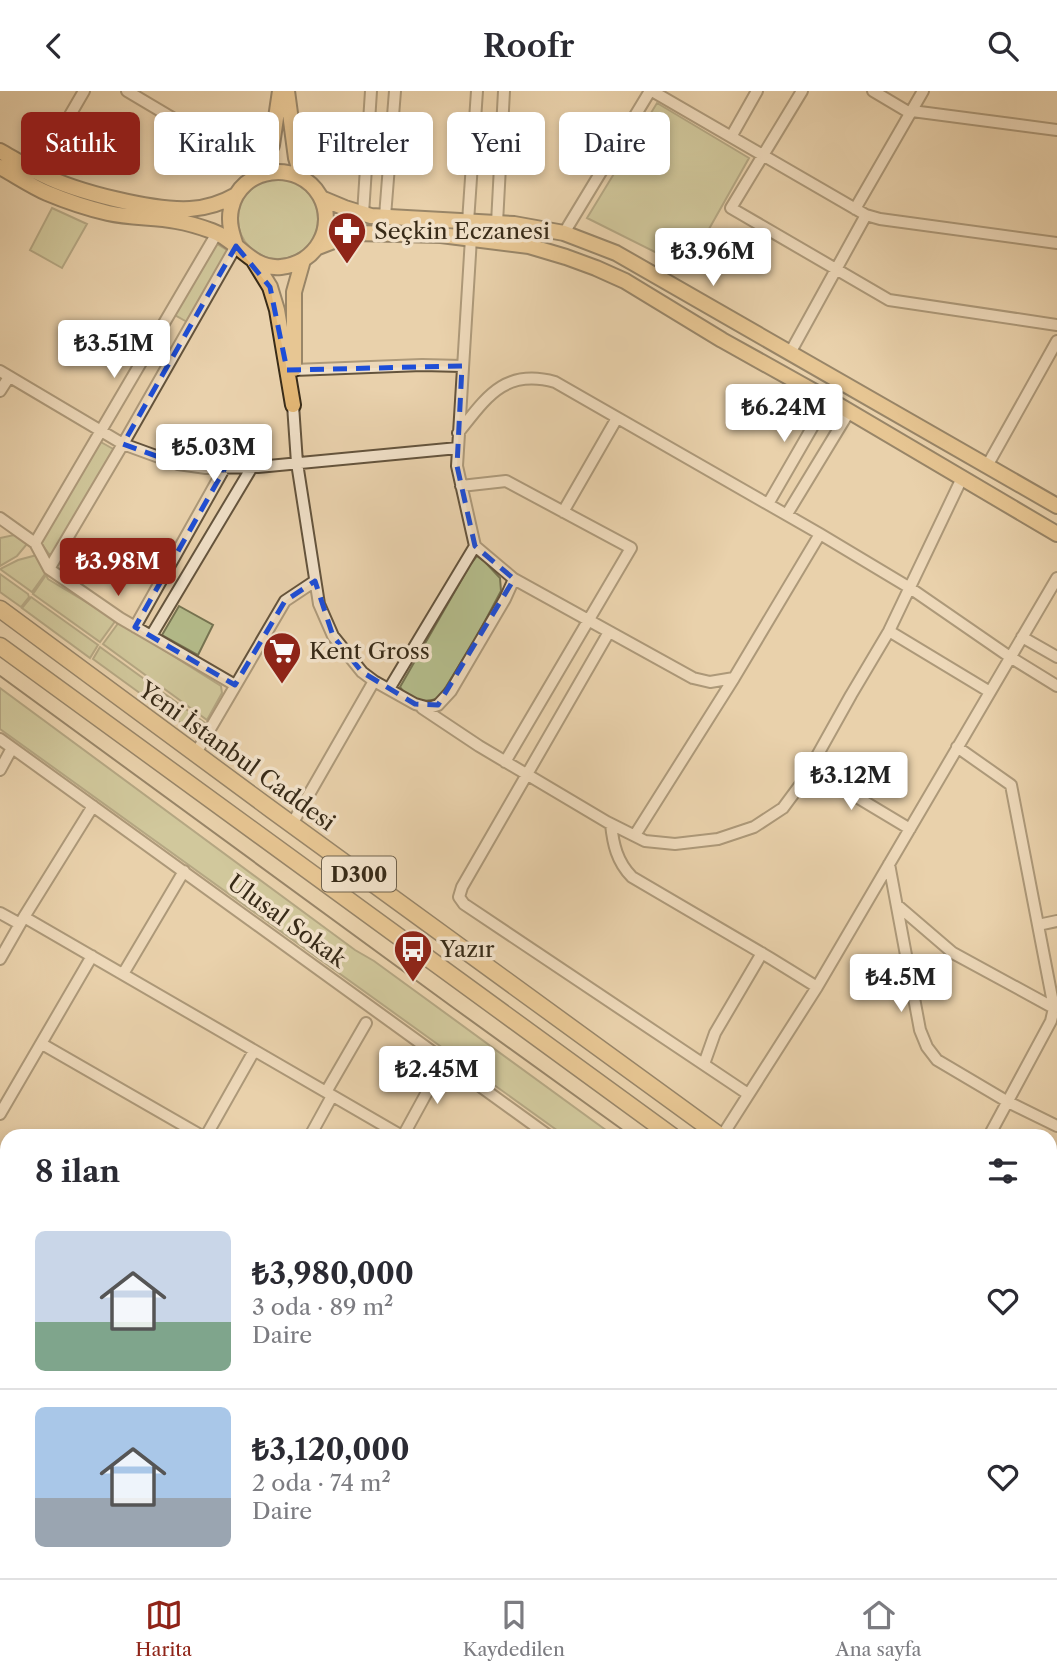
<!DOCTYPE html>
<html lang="tr">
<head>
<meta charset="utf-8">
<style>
	:root { --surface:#fff; --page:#f7f7f7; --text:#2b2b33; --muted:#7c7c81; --line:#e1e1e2; --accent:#8f2418 }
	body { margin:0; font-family:"Libre Caslon Text",serif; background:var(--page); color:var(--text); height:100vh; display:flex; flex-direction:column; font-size:26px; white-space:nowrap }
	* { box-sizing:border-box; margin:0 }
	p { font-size:23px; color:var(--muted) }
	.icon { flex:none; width:38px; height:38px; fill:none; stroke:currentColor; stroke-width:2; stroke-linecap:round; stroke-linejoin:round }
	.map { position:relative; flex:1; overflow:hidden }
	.sheet { position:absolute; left:0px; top:1038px; width:1057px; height:450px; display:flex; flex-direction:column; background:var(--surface); border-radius:21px 21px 0 0; box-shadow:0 4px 10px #0003 }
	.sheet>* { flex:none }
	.guide { position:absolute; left:21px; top:21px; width:700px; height:63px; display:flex; gap:14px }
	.price { position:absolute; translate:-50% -60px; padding:0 16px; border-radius:7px; background:#fff; color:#222; font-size:23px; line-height:46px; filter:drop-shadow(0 2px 4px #0008) }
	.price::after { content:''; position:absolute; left:50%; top:42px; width:21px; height:16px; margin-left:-10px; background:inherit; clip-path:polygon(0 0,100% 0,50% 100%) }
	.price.selected { background:var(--accent); color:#fff }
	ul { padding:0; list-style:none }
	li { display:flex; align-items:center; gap:21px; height:175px; padding:0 35px }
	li+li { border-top:2px solid var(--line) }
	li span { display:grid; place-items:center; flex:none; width:196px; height:140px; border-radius:10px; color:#555 }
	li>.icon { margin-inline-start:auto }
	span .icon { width:84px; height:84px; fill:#fffc; stroke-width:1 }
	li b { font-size:30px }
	h2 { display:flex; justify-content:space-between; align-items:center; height:84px; padding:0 35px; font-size:30px }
	.pill { padding:0 24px; border-radius:10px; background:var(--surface); box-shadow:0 4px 10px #0003; font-size:24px; line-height:63px }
	.pill.selected { background:var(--accent); color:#fff }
	header { display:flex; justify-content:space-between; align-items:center; height:91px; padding:0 35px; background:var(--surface); font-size:32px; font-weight:600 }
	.tab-bar { display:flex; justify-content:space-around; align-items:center; height:98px; border-top:2px solid var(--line); background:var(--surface); font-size:19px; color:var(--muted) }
	.tab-bar a { display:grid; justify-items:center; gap:4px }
	.tab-bar .selected { color:var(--accent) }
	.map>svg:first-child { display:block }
</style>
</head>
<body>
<header><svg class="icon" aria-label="back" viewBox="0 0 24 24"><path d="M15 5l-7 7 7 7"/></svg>Roofr<svg class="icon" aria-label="search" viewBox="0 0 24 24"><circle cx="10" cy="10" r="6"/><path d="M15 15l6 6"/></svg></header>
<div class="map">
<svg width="1057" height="1487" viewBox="0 0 1057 1487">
	<rect width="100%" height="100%" fill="#e9d1ac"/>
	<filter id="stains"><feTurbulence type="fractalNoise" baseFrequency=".00286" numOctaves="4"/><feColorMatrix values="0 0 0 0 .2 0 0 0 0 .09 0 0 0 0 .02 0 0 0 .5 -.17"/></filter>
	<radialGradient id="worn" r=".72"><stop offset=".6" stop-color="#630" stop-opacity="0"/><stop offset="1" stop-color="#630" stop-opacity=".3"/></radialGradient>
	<path fill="#b4bc8b" stroke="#767452" stroke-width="2" d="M657,12L749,67L687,177L587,127Z
		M238 128a40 40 0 1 1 80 0a40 40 0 1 1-80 0Z
		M52,117L87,133L62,177L30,159Z
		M214,151L230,161L189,232L173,223Z
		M99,350L115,359L52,463H49L41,452Z
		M14,444L27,453L17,465L0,475V447Z
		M37,464L45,483L32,501L0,478L18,469Z
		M477,465L485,471L500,487L501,500L476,547L439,607C424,613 409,609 400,596L470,474Z
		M0,483L28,503L29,506L21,516L0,501Z
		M46,484L48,488L116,529L100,551L33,503Z
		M31,506L98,554L90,567L22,517Z
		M179,515L213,534L198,564L162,544Z
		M119,531L221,595L222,602L207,629L103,553Z
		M100,556L205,632L196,643L93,568Z
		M0,597L355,859L374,870L614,1045H565L0,638Z
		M0,1328L7,1337V1387L0,1394Z
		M1050,1358L1057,1363V1401L1050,1396Z
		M400,1481H489L485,1487H411Z"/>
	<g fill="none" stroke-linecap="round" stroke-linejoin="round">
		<g stroke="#64543d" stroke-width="14">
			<path id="minor" d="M127,0L260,79
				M652,0L866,124L880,128L1057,152
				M802,0L731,117L889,209L1057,234
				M873,0L910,22
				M912,20L1057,39
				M731,46L757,0
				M37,81L84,0
				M855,118L923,0
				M363,123L371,0
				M385,125L395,0
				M468,131L477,0
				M497,132L504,0
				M564,142L650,0
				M790,262L866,124
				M294,279L422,274L462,275
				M0,280L123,353L178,373L206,377L258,376L458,357
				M0,300L9,286
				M293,314L297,372L319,513L333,545L362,581L374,590L415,613L429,617L438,614L451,600L505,508L514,488L475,455L457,375L471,147
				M458,342C486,307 504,277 555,291L820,443L910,497L1010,566L1057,595
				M987,375L1057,250
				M461,395L506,390L631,457L505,671
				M768,413L828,309
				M563,421L617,327
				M787,423L849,321
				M0,427L35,452L49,478L120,527L235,594
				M35,452L217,142
				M49,478L123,353L236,155
				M514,488L693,587L710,591L734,587
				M135,536L225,376
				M889,540L990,601
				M609,541L462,796L459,806L464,813L748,1003
				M151,545L252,376
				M1022,546L1057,566
				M389,598L475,455
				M422,617L479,655L607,731L645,750L675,753L718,748L754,736L783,717L803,690L851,604L889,540L962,387
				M0,648L549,1045
				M957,656L1011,694L1054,917L1051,930L989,1045
				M196,662L285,510L315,490
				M810,678L910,738
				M0,679L12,657
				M292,733L374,590
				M611,733C613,753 617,771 632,786L770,867L817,896
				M635,744L734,587L820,443
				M889,773L920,939L927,956L937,969L1008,1011L1057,1035
				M897,814L953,862L1054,917
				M0,822L20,833
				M24,826L402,1045
				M1038,834L1057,830
				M0,868L24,826L93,715
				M123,883L184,780
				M42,953L202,1045
				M704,973L715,942L762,862
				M326,1001L366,932
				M0,1023L92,865
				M206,1045L254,960
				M310,1045L332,1005
				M403,1045L444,970
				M722,1045L817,896L1057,487
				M1050,1150L1057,1154
				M1050,1250L1057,1238
				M1050,1280L1057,1268
				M1050,1407L1057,1412
				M391,1480L402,1487
				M568,1480L578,1487
				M872,1480L884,1487
				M978,1480L990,1487
				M348,1487L352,1480
				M494,1487L498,1480
				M700,1487L704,1480
				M926,1487L929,1480"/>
		</g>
		<g stroke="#382b18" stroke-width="18">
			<path id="major" d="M287,0L296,67L302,86
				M0,60C14,68 28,77 43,84C77,101 152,120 190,118C206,117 222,112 236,104
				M0,76C15,84 31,95 47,102C66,110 87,117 108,122C130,127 154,126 176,130C188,132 201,136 212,140C238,149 251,179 281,176C316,173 337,136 320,105C299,68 240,75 231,118C228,131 232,143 236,155
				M257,85L272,54L280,0
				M321,107L345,117L371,125L514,133L564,142L616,162L1057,415
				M318,156L354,142L441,144L529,155L566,166L596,177L625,190L722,249L835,312L1057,443
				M254,170L270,196L277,219L293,314
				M294,278V201L303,169
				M0,1068L7,1077
				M0,1092L7,1102
				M0,1251L5,1238
				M0,1292L7,1289
				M0,1311L7,1317
				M0,1406L7,1401
				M0,1418L7,1420
				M138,1480L148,1487
				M170,1480L181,1487"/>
		</g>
		<g stroke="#382b18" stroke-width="19">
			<path id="highway" d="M0,518L272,719L720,1045
				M0,555L672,1045
				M1050,1284L1057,1290
				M1050,1317L1057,1322"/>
		</g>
		<use href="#minor" stroke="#f1e1c9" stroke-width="10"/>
		<use href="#major" stroke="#e4b876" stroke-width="14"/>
		<use href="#highway" stroke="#e4b876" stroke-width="16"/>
		<path stroke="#382b18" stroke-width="2" d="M0,585L455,918L631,1045
			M1050,1351L1057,1356"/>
	</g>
	<path d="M0 0H1057V1487H0ZM236,155L270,196L287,279L462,275L457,375L475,455L514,488L438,614L415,613L362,581L333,545L315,490L285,510L235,594L135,536L224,379L178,373L123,353Z" fill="#e9d1ac" fill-opacity=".55" fill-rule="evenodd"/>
	<path fill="none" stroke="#1d4ed8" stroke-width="5" stroke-dasharray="14 9" stroke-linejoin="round" d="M236,155L270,196L287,279L462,275L457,375L475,455L514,488L438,614L415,613L362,581L333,545L315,490L285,510L235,594L135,536L224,379L178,373L123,353Z"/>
	<defs>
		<g id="pharmacy-pin" transform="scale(2.0125)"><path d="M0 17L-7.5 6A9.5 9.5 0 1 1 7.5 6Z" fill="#8f2418" stroke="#f1e1c9"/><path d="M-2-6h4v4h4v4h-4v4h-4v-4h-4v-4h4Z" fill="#fff"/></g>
		<g id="supermarket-pin" transform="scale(2.0125)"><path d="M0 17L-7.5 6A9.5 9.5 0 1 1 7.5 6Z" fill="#8f2418" stroke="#f1e1c9"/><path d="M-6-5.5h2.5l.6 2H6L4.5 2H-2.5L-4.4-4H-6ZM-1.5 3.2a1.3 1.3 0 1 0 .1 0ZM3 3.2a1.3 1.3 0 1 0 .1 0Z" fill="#fff"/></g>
		<g id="bus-pin" transform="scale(2.0125)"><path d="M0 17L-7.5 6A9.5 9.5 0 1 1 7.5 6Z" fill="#8f2418" stroke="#f1e1c9"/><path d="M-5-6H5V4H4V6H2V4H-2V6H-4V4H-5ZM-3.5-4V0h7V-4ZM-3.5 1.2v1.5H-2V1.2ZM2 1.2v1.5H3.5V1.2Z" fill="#fff"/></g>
	</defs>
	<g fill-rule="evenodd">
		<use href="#pharmacy-pin" x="347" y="140"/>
		<use href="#supermarket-pin" x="282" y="560"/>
		<use href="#bus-pin" x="413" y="858"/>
	</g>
	<g text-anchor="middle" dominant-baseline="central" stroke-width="7" stroke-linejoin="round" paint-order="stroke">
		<rect fill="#f1e1c9" stroke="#70624d" stroke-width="2" x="322" y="765.5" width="74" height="35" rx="5"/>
		<g font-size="21" font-weight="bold" fill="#382b18">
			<text x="359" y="783">D300</text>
		</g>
		<g font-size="23" fill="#382b18" stroke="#f1e1c9" text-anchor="start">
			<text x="374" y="140">Seçkin Eczanesi</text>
			<text x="309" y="560">Kent Gross</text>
			<text x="440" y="858">Yazır</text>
		</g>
		<g font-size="23" fill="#382b18" stroke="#f1e1c9">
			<text transform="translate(237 665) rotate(36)">Yeni İstanbul Caddesi</text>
			<text transform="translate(287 830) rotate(36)">Ulusal Sokak</text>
		</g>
	</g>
	<rect width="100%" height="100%" filter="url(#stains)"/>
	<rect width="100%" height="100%" fill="url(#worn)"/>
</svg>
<b class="price" style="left:713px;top:197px">₺3.96M</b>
<b class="price" style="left:114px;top:289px">₺3.51M</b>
<b class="price" style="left:784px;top:353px">₺6.24M</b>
<b class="price" style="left:214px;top:393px">₺5.03M</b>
<b class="price selected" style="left:118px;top:507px">₺3.98M</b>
<b class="price" style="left:851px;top:721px">₺3.12M</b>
<b class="price" style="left:901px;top:923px">₺4.5M</b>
<b class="price" style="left:437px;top:1015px">₺2.45M</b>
<div class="guide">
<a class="pill selected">Satılık</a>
<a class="pill">Kiralık</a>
<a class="pill">Filtreler</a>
<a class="pill">Yeni</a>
<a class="pill">Daire</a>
</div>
<section class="sheet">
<h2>8 ilan<svg class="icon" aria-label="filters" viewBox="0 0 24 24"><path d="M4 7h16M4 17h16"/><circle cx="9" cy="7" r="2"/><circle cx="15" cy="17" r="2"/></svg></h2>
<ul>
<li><span style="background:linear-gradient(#c9d6e8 65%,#7fa58c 0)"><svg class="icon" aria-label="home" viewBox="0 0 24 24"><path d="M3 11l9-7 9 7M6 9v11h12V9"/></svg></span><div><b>₺3,980,000</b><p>3 oda · 89 m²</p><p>Daire</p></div><svg class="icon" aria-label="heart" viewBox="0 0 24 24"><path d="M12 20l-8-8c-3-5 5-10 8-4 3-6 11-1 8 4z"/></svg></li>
<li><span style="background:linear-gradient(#a9c7e8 65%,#9aa5b1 0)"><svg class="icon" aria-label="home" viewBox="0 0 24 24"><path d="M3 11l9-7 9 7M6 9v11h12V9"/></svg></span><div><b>₺3,120,000</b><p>2 oda · 74 m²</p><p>Daire</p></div><svg class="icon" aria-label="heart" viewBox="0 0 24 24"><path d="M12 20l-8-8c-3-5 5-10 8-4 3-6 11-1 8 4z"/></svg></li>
</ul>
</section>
</div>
<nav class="tab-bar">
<a class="selected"><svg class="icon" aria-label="map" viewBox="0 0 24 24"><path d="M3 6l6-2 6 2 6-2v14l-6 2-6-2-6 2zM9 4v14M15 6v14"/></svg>Harita</a>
<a><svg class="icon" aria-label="saved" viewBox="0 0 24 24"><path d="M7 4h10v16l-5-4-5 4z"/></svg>Kaydedilen</a>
<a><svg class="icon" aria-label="home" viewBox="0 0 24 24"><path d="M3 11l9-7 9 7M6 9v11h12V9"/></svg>Ana sayfa</a>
</nav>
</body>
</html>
